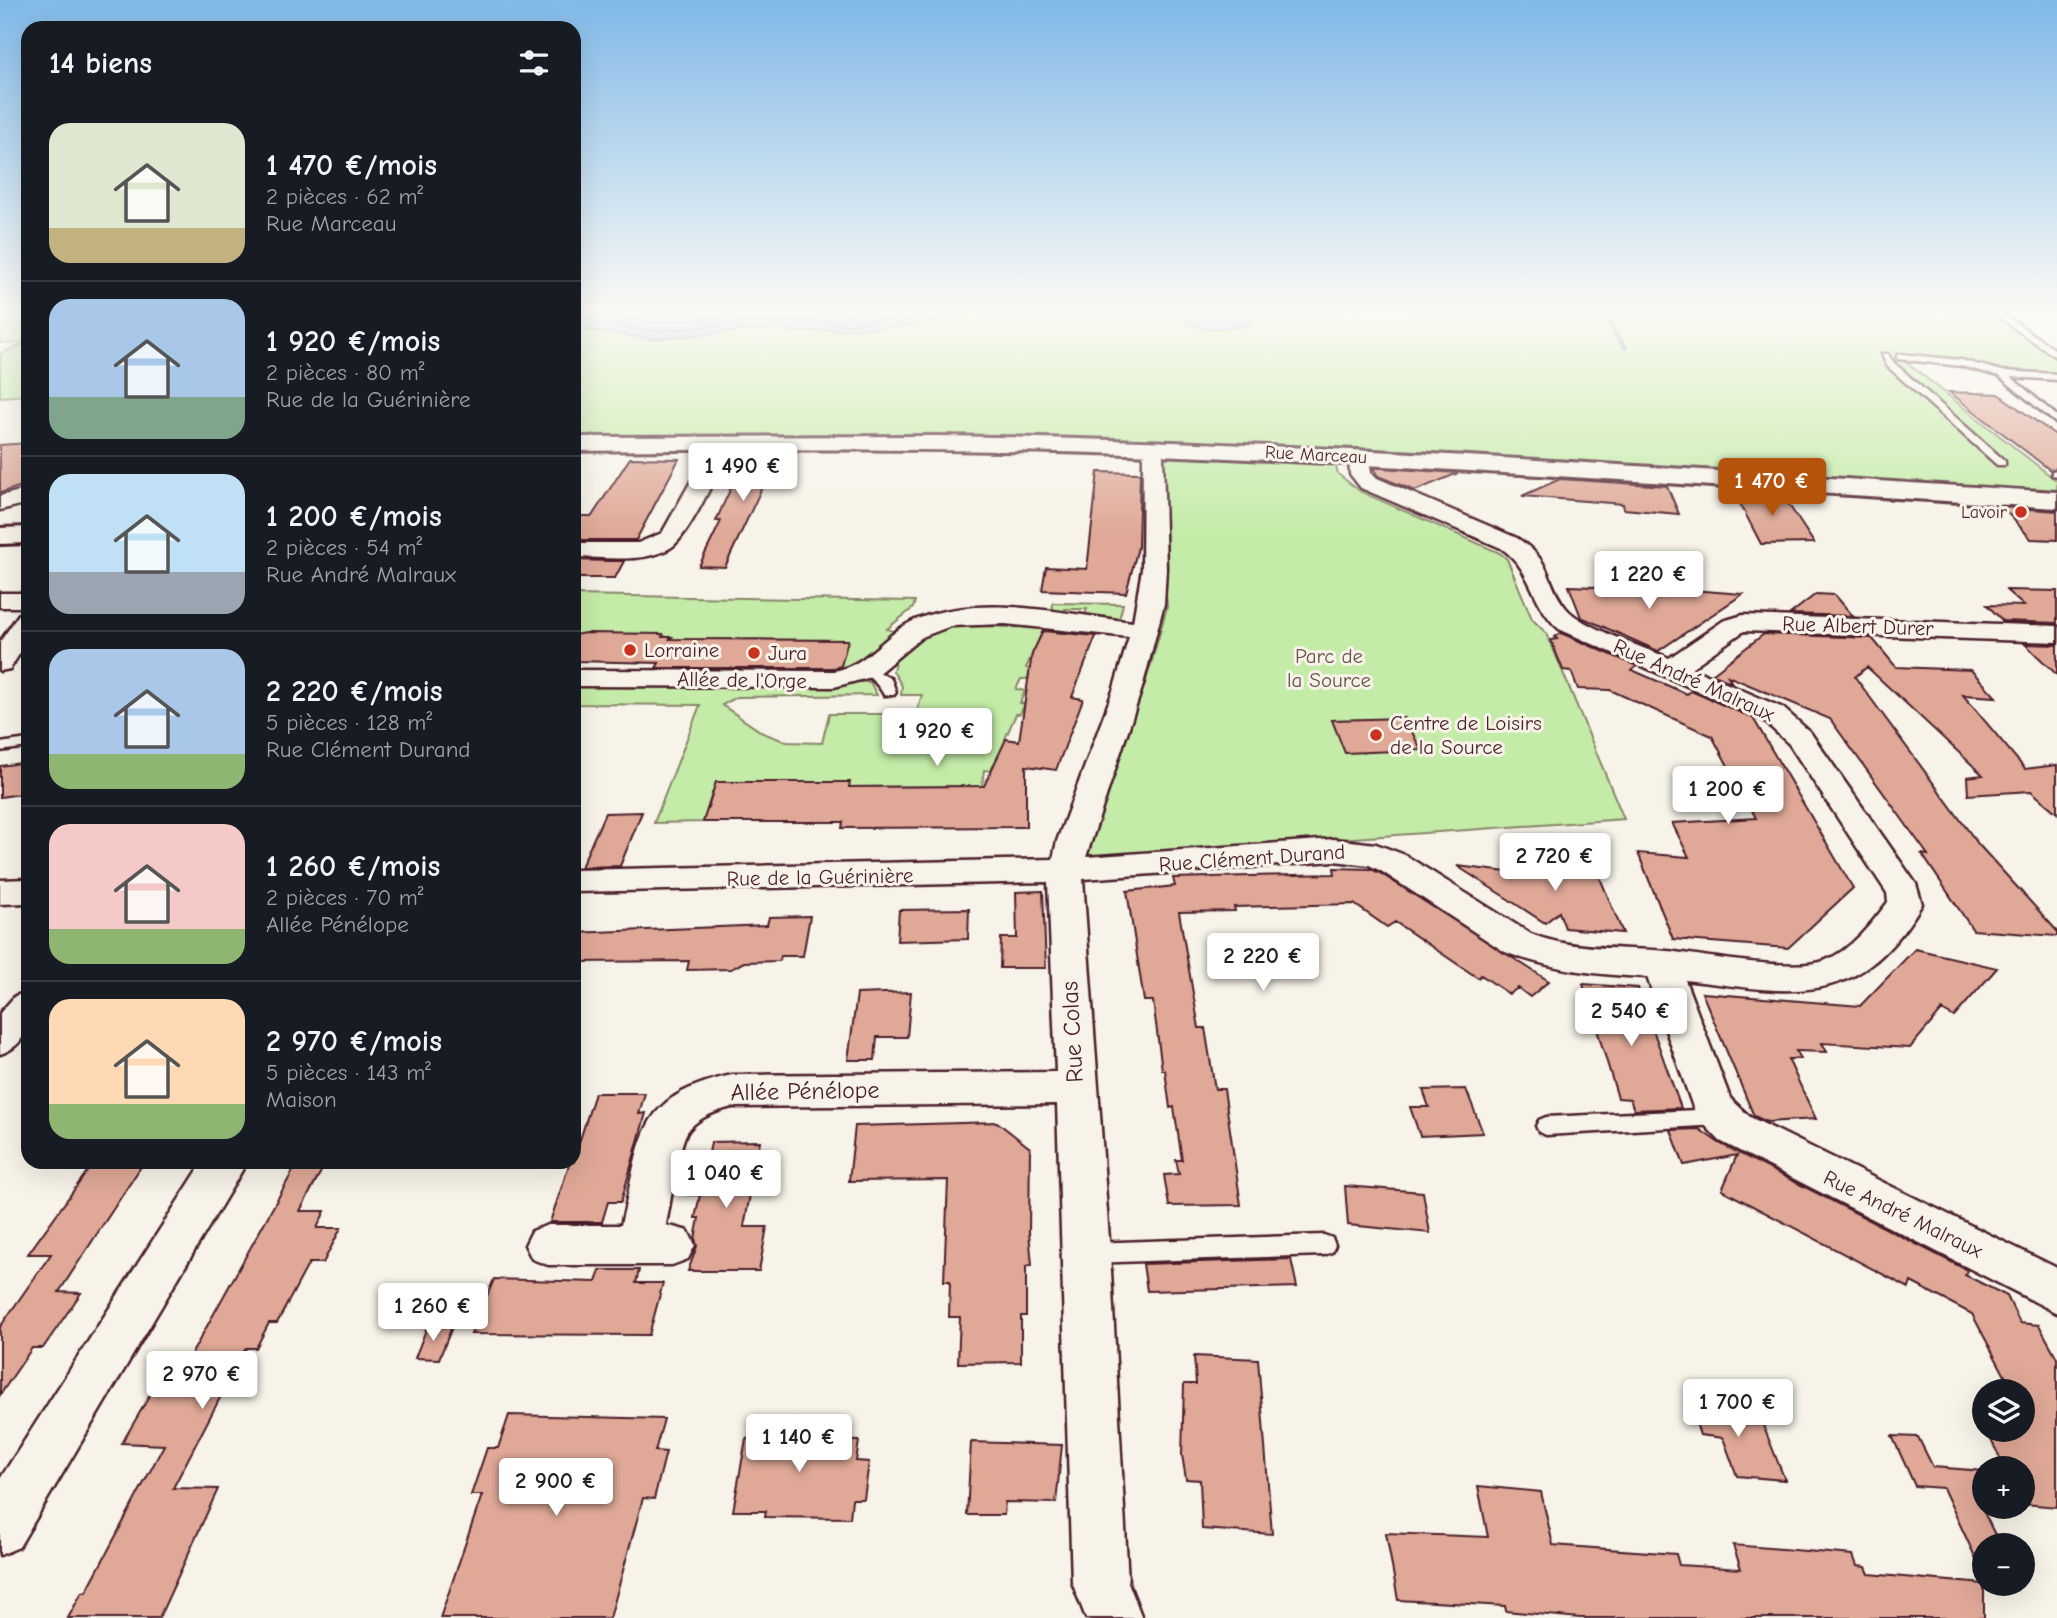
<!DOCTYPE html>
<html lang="fr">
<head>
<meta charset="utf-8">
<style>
	:root { --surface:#171b24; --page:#20242c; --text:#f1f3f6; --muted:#9ea1a6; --line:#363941; --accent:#b45309 }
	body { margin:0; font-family:"Comic Neue",sans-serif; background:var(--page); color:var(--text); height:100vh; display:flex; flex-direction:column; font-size:26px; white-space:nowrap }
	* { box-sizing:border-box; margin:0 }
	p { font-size:23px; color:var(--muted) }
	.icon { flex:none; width:38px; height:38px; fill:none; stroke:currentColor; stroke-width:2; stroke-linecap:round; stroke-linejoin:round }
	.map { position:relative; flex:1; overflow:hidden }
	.drawer { position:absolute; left:21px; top:21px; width:560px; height:1148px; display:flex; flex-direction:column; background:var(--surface); border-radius:21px; box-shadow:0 7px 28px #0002 }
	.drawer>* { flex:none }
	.fabs { position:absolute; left:1972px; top:1379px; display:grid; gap:14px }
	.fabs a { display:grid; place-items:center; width:63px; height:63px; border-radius:50%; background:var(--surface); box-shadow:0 7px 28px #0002; font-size:35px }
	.price { position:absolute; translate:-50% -60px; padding:0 16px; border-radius:7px; background:#fff; color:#222; font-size:23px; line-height:46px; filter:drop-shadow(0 2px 4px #0008) }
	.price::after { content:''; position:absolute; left:50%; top:42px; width:21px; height:16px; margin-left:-10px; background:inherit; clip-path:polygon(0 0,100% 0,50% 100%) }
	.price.active { background:var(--accent); color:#fff }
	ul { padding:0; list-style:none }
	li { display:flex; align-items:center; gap:21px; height:175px; padding:0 28px }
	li+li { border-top:2px solid var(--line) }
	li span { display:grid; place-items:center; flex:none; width:196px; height:140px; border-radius:21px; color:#555 }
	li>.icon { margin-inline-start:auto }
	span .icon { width:84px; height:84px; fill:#fffc; stroke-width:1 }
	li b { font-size:30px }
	h2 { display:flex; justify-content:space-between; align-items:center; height:84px; padding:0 28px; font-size:30px }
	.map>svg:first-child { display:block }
</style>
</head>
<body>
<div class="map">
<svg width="2057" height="1618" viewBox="0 0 2057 1618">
	<rect width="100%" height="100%" fill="#f7f3e8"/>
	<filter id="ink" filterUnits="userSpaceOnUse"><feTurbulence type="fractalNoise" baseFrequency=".0143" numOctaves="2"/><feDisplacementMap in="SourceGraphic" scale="14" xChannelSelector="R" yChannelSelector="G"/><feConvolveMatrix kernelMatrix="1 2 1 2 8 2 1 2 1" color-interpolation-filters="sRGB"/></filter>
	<g filter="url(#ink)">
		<path fill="#c4eba7" stroke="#878569" stroke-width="2" d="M0,311H28V395L0,397V354L26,343H0Z
			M997,311H1196L1185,324L1206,329L1247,326L1268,311H1902L2003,316L2057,355V377C2004,374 1953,364 1901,358L2057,481V495L951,439L795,436L574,440V328L653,339L783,327L793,332L905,326Z
			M1160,451L1316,459L1335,464L1338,474L1361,492L1500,553L1507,559L1532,619L1547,634L1624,819L1087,857L1150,668L1167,607L1159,518Z
			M574,595L915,601L913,608L887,629L901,634L870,658L839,672L847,640L670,639L662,634L574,635Z
			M1053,603L1123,604L1118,624L1084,619L1087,609H1065V614L1052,613Z
			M985,623L983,626L1044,628L1026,668L1031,670L1027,679H1021L1016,689L1025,691L1020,703L1025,704L1020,714H1016L1005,739L1010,740L1021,774L984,770L982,786L849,787V782H827L826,786L716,782L703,822L654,823L700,705L574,704V682H870L877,695L737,697L722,705L763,733L787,742L822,743L829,714H916L922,695H901L902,686L893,671L897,654L935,626Z"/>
		<path fill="#88c0e7" stroke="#6f809c" stroke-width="2" d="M630,311H997L905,326L793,332L783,327L653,339L574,328V317Z
			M1196,311H1268L1247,326L1206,329L1185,324Z"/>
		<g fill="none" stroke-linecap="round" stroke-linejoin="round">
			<path stroke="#635f76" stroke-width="2" d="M612,311L608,321L610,325L654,331L782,320L847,325L957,311
				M621,311L623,318L654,323L781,312L797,316L896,311"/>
			<path stroke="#6f809c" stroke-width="5" d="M1607,311L1613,330L1625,347"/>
		</g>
		<path fill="#dfa897" stroke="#4a1f2b" stroke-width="2" d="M1949,392L1998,394L2057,436V468L2050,470Z
			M28,443V484L0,493V445Z
			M747,454L796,455L785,479H766L725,567L699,566L721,521H716L723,505Z
			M630,458L679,459L636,540H574V516H592Z
			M1373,468H1381L1458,473L1415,491L1378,476Z
			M1098,472L1140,473L1138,547L1126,593L1042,590L1046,567L1087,569Z
			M1560,479L1667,486L1679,514L1624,509L1623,504L1522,496Z
			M1733,490L1781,493L1814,543L1761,544Z
			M2002,507L2057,511V540L2031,539Z
			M574,560L611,561H624L615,578H574Z
			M1569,586L1704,591L1743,594L1658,651L1581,617Z
			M2006,590L2057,591V623L2003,621L1987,605L2024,606Z
			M1816,594L1835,595L1853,616L1790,614Z
			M1043,631L1096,636L1072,697L1083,699L1056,770L1026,766V827L842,828L843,822H703L716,782H850L849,787L984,786L1006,739L1019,741L1032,654Z
			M585,633L663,634L662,637H672L670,639L848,640L841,666L834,668H656L659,663L574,661V635Z
			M1561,633L1637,666L1632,670L1687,694L1691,691L1753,718L1853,888L1788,948L1673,939L1638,853L1689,857L1672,823L1756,818L1712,736L1610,690L1578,689L1571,671L1563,670L1551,640L1557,639L1555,637Z
			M1764,634L1872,638L1896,667L1971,670L1996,697L1963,695L2025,769L2057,765V813L2031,791L1968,795L1967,777L1983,775L1867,667L1855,677L1979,845L2057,931V936L1973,930L1922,854L1928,855L1830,719L1728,676L1732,683L1712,674Z
			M2025,644L2057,645V675Z
			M1405,718L1421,750L1345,753L1332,720Z
			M28,762V793L0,797V766Z
			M642,812L620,866L581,867L605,813Z
			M1536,853L1598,873L1623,933L1565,928L1559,912L1545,923L1457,866L1507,872Z
			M1334,868L1371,869L1380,873L1549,981L1530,997L1518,988L1509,994L1481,975L1478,978L1395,922L1387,927L1354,904L1234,907L1235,911L1179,912L1199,1028H1205L1215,1089H1224L1241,1205L1169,1206L1164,1175L1179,1174L1176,1160H1182L1174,1107L1170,1108L1165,1070H1162L1153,1001H1144L1127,891L1175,886L1173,878L1335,874Z
			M1043,891L1046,968H1000L1001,938H1017L1016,892Z
			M969,909L968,939L897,941L899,910Z
			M810,916L803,956H781L779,961L744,962L731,969L687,970L689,961L574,962V933L767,925L769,917Z
			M1915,949L1997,968L1954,1017L1942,1010L1910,1048L1822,1043L1827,1052L1796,1051L1800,1059H1788L1816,1119L1767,1122L1754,1116L1702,993L1860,1006Z
			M1583,984L1638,988L1681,1108L1634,1110L1630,1099L1618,1098Z
			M911,992L907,1037H877L875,1060H848L857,994Z
			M1466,1089L1483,1133L1420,1136L1410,1107H1429L1423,1090Z
			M595,1093H645L639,1114L646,1113L621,1202H608L602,1222H550L570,1162H574V1149H577Z
			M997,1122L1030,1148L1029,1232L1032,1265L1026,1266V1316H1021V1362L958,1363L960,1317H949L950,1281H944L948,1180L849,1181L855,1126Z
			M1699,1129L1719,1143L1967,1270L1965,1275L2007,1296L2020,1323L2039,1325L2057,1358V1507L2023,1504V1468H2005L1986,1430H2023V1423H2029L2023,1411V1391H2013L1972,1314L1911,1282L1909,1288L1722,1190L1737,1155L1684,1165L1671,1130Z
			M760,1141L744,1227H767L759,1271H688L697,1246L695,1239L699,1218H695L700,1195H687L695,1163H707L711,1142Z
			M94,1162H144L59,1292L81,1293L43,1348H32L0,1395V1327L51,1254H28Z
			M298,1162H326L300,1211H325L317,1228H341L323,1263H309L277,1323H269L256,1348H246L173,1488L218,1489L159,1618H68L82,1592H86L164,1445L122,1443L158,1381L176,1382Z
			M1345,1186L1423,1192L1430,1233L1348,1225Z
			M1291,1259L1297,1287L1147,1291L1143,1264Z
			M600,1270H639L636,1283H663L649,1335L471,1334L494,1279L596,1282Z
			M427,1327H452L439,1359L415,1358Z
			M1194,1356L1258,1359L1272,1534L1202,1529L1200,1480L1186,1479L1182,1455L1184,1384H1196Z
			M1688,1399L1735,1402L1743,1425H1763L1785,1480L1737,1476L1723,1438L1700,1435Z
			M509,1415L664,1419L655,1451L666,1452L654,1499L643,1498L610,1618H440L482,1495H471L487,1448H498Z
			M759,1418L804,1419L802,1440L859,1441L856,1461L869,1462L864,1499H852L850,1518L765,1517L766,1511H733L746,1439L755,1438Z
			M1892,1436L1918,1437L1933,1467L1984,1471V1501L1978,1500L2000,1545H1984V1576L1943,1488L1915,1486Z
			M971,1442L1062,1445L1056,1503L1005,1502L1004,1515H967Z
			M1478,1486L1541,1492L1553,1545L1676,1554L1679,1565L1741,1569L1733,1545L1853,1555L1857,1566L1866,1567L1869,1574L1984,1584V1618H1580L1506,1611L1505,1606L1398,1600L1386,1533L1488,1537Z"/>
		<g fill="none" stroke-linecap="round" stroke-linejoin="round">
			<g stroke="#4a1f2b" stroke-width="5">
				<path id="lane" d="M1990,311H1999L2057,351V358Z
					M1882,354H1888L1893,362L2005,461V465H1997L1887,366Z
					M1900,354L1961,360L2002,371L2057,374V380L2011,377L2057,416V424L1999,376L1961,366L1897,359V355Z
					M2057,470V476L2052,475V471Z
					M868,665L891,679L896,692L894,695H884C876,680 871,681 861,669L863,666Z
					M28,739V747L0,751V743Z
					M1718,1109L1725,1111L1728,1117L1725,1123L1718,1125L1546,1135L1539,1132L1536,1126L1539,1120L1546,1117Z
					M1324,1235L1332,1238L1335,1245L1332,1252L1324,1255L1089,1263L1081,1260L1078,1253L1081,1246L1089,1243Z"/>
			</g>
			<g stroke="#4a1f2b" stroke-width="5">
				<path id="street" d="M723,436L733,442C721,464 689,538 670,548C642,564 605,557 574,557V543H638L662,533L713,442Z
					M1153,450L1163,456L1166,569L1164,604L1142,688L1086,857L1334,839L1376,844L1405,855L1531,934C1575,951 1621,947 1667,951C1704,955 1795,973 1826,960C1851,950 1872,923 1888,902L1887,893L1789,744L1763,720L1559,629C1531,604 1533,570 1501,548L1361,488L1350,474L1349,457L1359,451L1369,457L1371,473L1377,478L1517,538C1555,563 1544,581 1566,608C1581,627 1645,648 1669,658L1723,621L1743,615L2057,626V642L1744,631L1691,668L1783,708L1810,732L1916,884L1922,904C1857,1012 1794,993 1685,980L1730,1098L1750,1117L2057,1268V1313L1720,1141L1699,1119L1693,1107L1647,977C1598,975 1552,970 1505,952L1381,871L1369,865L1334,861L1083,879L1110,1253L1128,1582L1142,1618H1086L1072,1582L1057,1104L732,1107C716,1111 694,1119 686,1134C678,1149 670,1205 666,1225L688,1231L695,1245L688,1259L672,1265H548L532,1259L525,1245L532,1231L548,1225H621C643,1139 633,1097 732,1075L1056,1072L1048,882L574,892V870L1053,859L1057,841L1114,688L1129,637L1005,624L951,626L922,637L875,676L834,687L574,686V670L834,671C870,665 886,630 920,618C985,594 1066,614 1133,622L1142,569L1143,456Z
					M28,489V503L0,510V496Z
					M0,593H28V607H0Z
					M28,611V640L10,669L0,671V642L19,614Z
					M28,879V903L0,904V880Z
					M28,992C28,1020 31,1044 0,1054V1013L15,996Z
					M203,1162H247L19,1547L0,1555V1479Z"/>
			</g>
			<g stroke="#4a1f2b" stroke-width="6">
				<path id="secondary" d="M938,436C1311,441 1684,470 2057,492V508C1757,490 1457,467 1156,455C962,448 768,449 574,451V437Z
					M28,527V543L0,544V528Z"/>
			</g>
			<use href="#lane" fill="#f7f3e8" fill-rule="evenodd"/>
			<use href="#street" fill="#f7f3e8" fill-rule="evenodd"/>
			<use href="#secondary" fill="#f7f3e8" fill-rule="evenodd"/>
		</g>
	</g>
	<linearGradient id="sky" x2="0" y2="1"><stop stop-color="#81b9e8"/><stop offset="0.58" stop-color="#fbfaf5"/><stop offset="1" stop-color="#fbfaf5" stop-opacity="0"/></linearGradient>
	<rect width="2057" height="537" fill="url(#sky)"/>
	<g fill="#c8321e" stroke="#f7f3e8" stroke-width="2.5">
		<circle cx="2021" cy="512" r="7"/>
		<circle cx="630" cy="650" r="7"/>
		<circle cx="754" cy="653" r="7"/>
		<circle cx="1376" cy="735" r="7"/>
	</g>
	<g text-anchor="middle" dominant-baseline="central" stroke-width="6" stroke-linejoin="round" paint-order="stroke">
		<g font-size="18" fill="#4a1f2b" stroke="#f7f3e8">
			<text transform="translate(1316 455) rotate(3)">Rue Marceau</text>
		</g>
		<g font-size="18" fill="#4a1f2b" stroke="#f7f3e8" text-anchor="end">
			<text x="2007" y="512">Lavoir</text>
		</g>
		<g font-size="21" fill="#4a1f2b" stroke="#f7f3e8">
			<text transform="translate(1858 626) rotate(2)">Rue Albert Durer</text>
			<text transform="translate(742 680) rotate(1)">Allée de l'Orge</text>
			<text transform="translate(1694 680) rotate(24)">Rue André Malraux</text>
			<text transform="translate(1252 858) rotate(-4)">Rue Clément Durand</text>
			<text transform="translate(820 877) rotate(-1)">Rue de la Guérinière</text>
			<text transform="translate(1903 1214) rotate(26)">Rue André Malraux</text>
		</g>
		<g font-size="21" fill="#4a1f2b" stroke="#f7f3e8" text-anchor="start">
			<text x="644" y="650">Lorraine</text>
			<text x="768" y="653">Jura</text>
			<text x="1390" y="723">Centre de Loisirs<tspan x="1390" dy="24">de la Source</tspan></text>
		</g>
		<g font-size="21" fill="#68524a" stroke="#f7f3e8">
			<text x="1329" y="656">Parc de<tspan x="1329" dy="24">la Source</tspan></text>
		</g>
		<g font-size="24" fill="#4a1f2b" stroke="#f7f3e8">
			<text transform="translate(1072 1032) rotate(-93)">Rue Colas</text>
			<text transform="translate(805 1091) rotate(-1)">Allée Pénélope</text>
		</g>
	</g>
</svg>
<div class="fabs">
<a><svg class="icon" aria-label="layers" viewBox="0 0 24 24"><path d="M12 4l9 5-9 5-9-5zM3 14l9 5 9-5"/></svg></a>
<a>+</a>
<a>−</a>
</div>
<b class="price" style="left:743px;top:503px">1 490 €</b>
<b class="price active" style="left:1772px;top:518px">1 470 €</b>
<b class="price" style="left:1649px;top:611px">1 220 €</b>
<b class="price" style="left:937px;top:768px">1 920 €</b>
<b class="price" style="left:1728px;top:826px">1 200 €</b>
<b class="price" style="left:1555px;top:893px">2 720 €</b>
<b class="price" style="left:1263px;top:993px">2 220 €</b>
<b class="price" style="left:1631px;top:1048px">2 540 €</b>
<b class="price" style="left:726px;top:1210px">1 040 €</b>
<b class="price" style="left:433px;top:1343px">1 260 €</b>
<b class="price" style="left:202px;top:1411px">2 970 €</b>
<b class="price" style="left:1738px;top:1439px">1 700 €</b>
<b class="price" style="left:799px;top:1474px">1 140 €</b>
<b class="price" style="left:556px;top:1518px">2 900 €</b>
<section class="drawer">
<h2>14 biens<svg class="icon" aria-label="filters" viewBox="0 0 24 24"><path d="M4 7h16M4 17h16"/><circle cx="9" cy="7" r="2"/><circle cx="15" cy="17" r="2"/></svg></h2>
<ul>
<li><span style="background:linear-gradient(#dfe7d0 75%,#c2b280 0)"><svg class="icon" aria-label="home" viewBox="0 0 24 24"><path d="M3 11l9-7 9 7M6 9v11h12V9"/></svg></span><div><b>1 470 €/mois</b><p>2 pièces · 62 m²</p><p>Rue Marceau</p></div></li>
<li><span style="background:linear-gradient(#a9c7e8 70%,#7fa58c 0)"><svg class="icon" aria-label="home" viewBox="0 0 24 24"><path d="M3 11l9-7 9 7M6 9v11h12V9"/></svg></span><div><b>1 920 €/mois</b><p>2 pièces · 80 m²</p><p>Rue de la Guérinière</p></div></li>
<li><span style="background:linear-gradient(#bfe0f5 70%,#9aa5b1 0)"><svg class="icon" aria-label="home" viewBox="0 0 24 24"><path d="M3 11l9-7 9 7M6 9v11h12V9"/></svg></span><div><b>1 200 €/mois</b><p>2 pièces · 54 m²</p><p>Rue André Malraux</p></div></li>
<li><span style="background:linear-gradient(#a9c7e8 75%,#8fb573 0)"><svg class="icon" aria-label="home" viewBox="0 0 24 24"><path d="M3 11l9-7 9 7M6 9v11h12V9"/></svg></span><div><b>2 220 €/mois</b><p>5 pièces · 128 m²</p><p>Rue Clément Durand</p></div></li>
<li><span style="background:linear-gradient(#f6c9c9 75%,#8fb573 0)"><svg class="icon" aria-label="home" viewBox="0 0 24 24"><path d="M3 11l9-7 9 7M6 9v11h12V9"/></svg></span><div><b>1 260 €/mois</b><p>2 pièces · 70 m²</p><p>Allée Pénélope</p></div></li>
<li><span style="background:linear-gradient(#ffd9b3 75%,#8fb573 0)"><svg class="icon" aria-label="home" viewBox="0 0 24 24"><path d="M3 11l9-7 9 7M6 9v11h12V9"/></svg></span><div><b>2 970 €/mois</b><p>5 pièces · 143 m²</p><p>Maison</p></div></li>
</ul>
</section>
</div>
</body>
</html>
